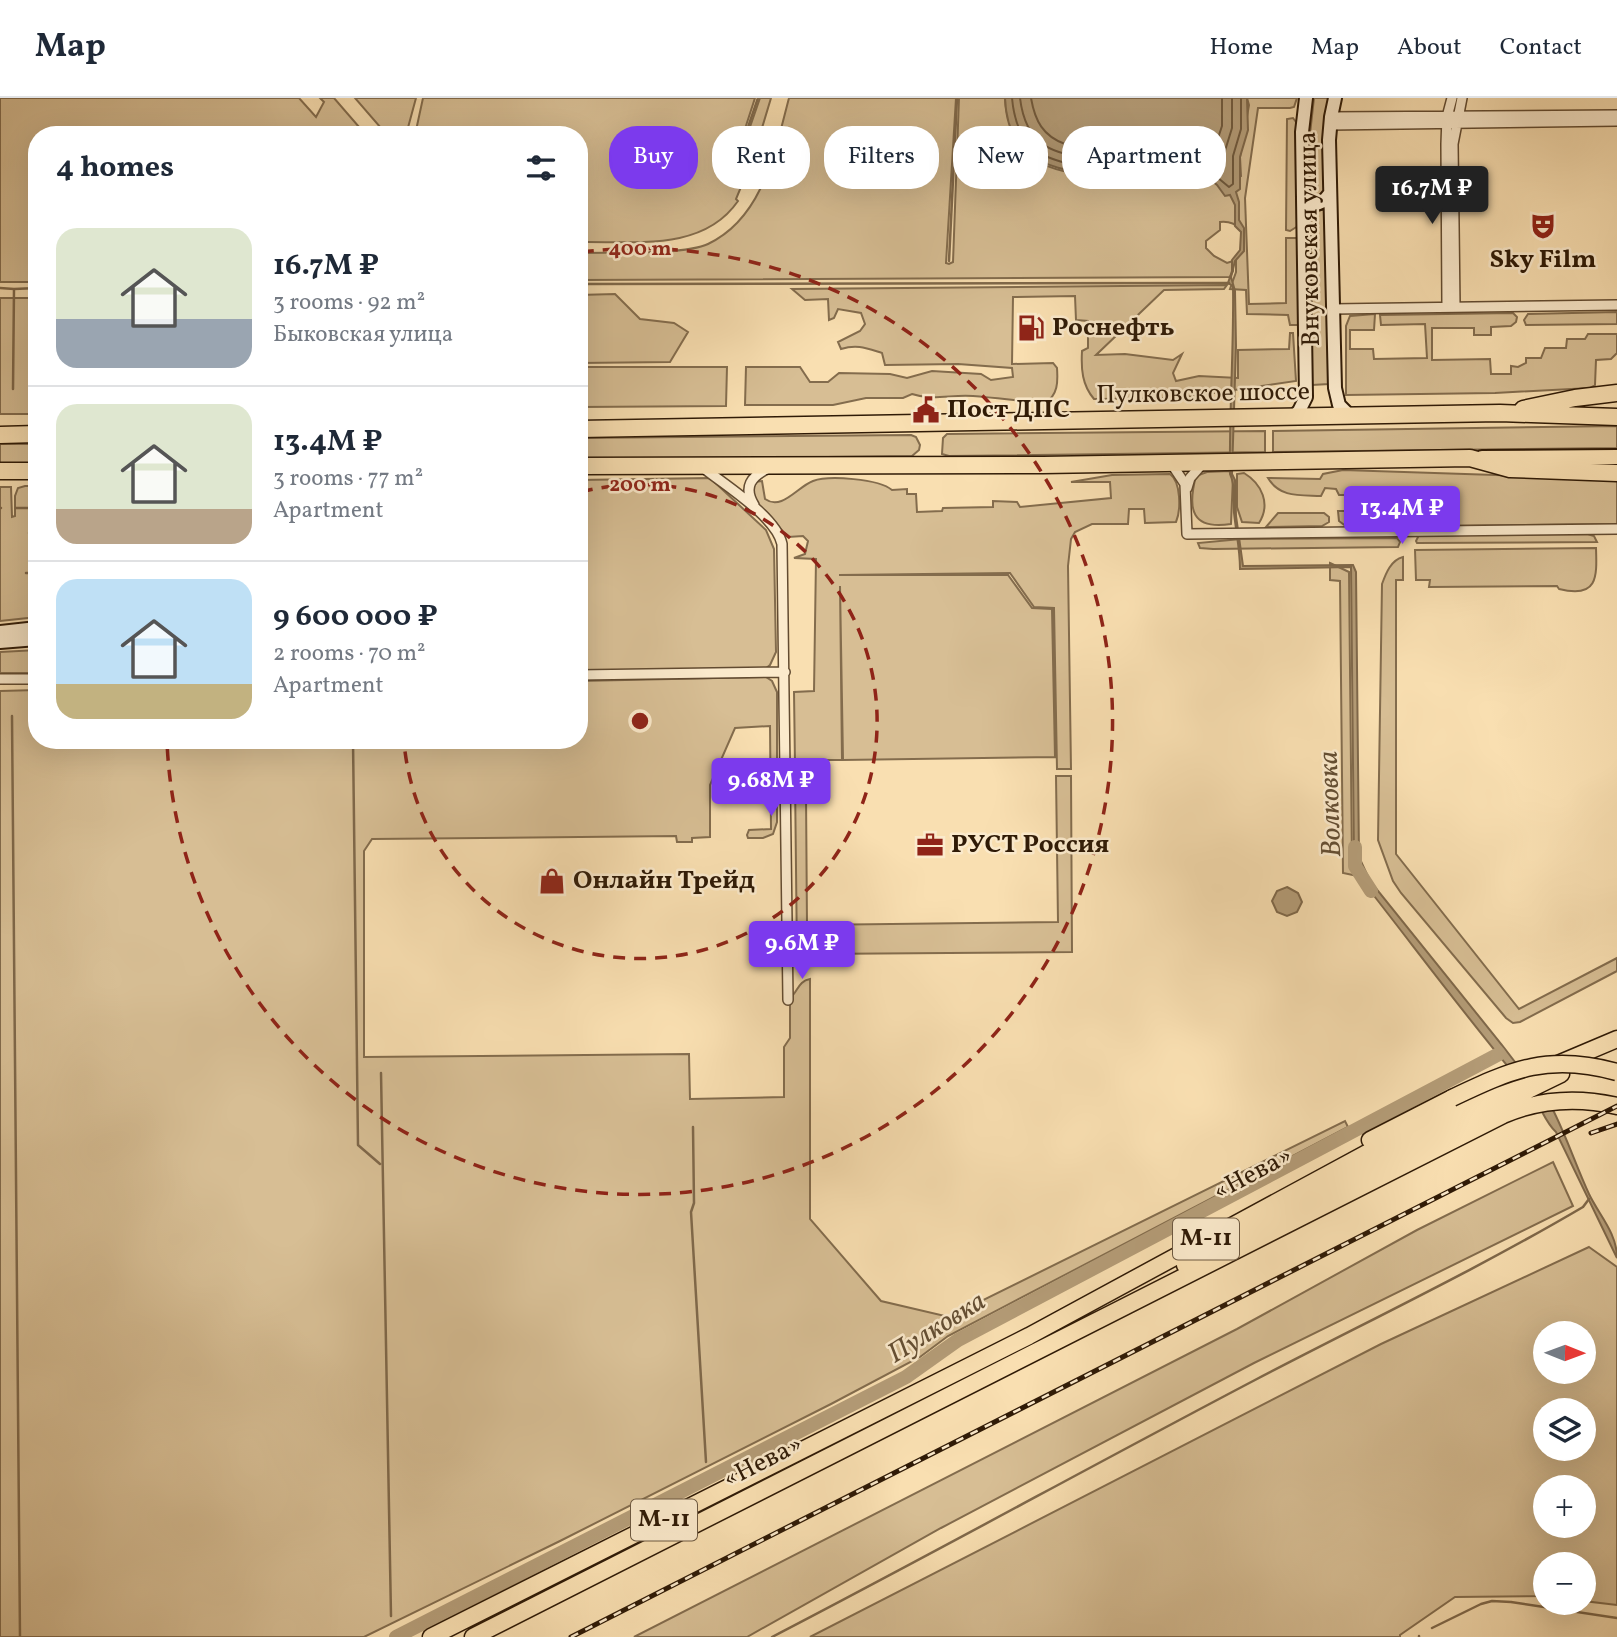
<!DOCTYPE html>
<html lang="en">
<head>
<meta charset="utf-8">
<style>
	:root { --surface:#fff; --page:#f6f6f7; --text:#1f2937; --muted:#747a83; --line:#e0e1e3; --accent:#7c3aed }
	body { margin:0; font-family:Vollkorn,serif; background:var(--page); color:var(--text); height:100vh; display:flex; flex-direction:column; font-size:26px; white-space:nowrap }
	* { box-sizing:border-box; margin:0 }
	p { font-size:23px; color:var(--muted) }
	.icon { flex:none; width:38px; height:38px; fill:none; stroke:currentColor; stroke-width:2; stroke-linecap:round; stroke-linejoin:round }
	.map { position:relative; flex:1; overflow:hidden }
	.side { position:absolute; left:28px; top:28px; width:560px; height:623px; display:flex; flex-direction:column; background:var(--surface); border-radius:28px; box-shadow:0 7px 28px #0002 }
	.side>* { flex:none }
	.guide { position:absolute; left:609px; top:28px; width:665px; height:63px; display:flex; gap:14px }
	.needle { width:46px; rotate:91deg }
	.fabs { position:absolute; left:1533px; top:1223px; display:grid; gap:14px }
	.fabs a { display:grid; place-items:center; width:63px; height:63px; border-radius:50%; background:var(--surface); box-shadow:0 7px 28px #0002; font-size:35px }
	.price { position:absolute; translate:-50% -60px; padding:0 16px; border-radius:7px; background:var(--accent); color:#fff; font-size:23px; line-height:46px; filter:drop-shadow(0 2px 4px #0008) }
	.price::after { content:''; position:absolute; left:50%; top:42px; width:21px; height:16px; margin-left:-10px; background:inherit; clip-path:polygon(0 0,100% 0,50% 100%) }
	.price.on { background:#222; color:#fff }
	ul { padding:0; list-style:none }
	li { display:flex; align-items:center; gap:21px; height:175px; padding:0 28px }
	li+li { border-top:2px solid var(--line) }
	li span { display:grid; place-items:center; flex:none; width:196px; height:140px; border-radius:21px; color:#555 }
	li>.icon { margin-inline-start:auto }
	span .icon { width:84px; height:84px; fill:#fffc; stroke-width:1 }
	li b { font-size:30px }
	h2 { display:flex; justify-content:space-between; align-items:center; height:84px; padding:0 28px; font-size:30px }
	.pill { padding:0 24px; border-radius:28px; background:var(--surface); box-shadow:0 7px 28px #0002; font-size:24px; line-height:63px }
	.pill.on { background:var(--accent); color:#fff }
	header { display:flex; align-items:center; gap:42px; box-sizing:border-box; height:98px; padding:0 35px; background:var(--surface); border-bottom:2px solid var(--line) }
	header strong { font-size:33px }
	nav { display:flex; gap:38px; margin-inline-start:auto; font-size:24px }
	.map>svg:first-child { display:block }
</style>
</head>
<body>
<header>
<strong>Map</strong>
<nav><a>Home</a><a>Map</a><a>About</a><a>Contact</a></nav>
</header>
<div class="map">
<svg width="1617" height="1539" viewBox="0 0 1617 1539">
	<rect width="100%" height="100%" fill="#f9dfb1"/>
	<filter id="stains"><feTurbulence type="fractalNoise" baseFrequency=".00286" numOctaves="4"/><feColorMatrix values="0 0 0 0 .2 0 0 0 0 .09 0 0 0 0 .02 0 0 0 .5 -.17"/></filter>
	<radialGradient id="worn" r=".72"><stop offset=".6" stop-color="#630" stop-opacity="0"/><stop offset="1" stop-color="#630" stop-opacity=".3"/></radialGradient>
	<path fill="#d7be94" stroke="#836c4d" stroke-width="2" fill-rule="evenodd" d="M0,0H299L316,19L324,4L320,0H334L366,37H37V184H0Z
		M355,0H416L406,37H387Z
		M423,0H755L730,77L733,78L760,0H771L753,60L736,101L738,103C703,154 634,143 579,144V37H415Z
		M789,0H956L946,165L949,166L953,164L959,0H1005C1006,23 1016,47 1034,61C1063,82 1167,88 1202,81L1211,82L1217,86L1241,78L1240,59L1249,7L1247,0H1297L1294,9L1290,10H1258L1245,100L1249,206L1286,205V140H1296L1299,143L1298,227H1290L1288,217L1247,216L1246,192L1230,191L1236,174V160L1242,153L1243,133C1236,126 1230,123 1220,124V132L1206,143V150L1214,158L1227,165L1233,163V173L1230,179L579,182V155C608,154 686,157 708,146C763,120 775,53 789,0Z
		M1314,0H1332L1327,95L1315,101L1310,96L1309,90L1310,36Z
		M1293,20L1296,24L1298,128L1290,133L1286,132L1287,21Z
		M1309,112H1326L1329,286L1312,287Z
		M1227,187L1224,191L1164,192L1096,257L1125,256L1173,262L1182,256L1173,275L1176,283L1199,278L1238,280V252L1289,251L1290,235H1293L1296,283L1179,300L1094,301C1082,287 1081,271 1082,253L1088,250V223L1076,222L1075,198L1013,199L1012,266L1053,265L1057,270C1058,284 1058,297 1045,305C1021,303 997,300 973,298C953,296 932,303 912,296L903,300H866L833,307H745L746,269H800L810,284H828L839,275L890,276L907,280L932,273L981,276L991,282L1013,279L1012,270L958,266L885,267L882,255C866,250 857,246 841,251L838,244L860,233L865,226L861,215L838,211L834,220L829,222L828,201L805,202L792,191Z
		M615,196L640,221L674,225L688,234L670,264L579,265V197Z
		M0,200H37V316H0Z
		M1617,214V226L1526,227L1524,222L1528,216Z
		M1513,215L1517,219L1516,224L1511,228L1491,229V237H1474V230H1432V262L1490,261L1491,276H1511V268L1518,269L1526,265V260H1541L1545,250H1566L1567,241H1585L1588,236H1617V255L1611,261L1596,262L1595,287L1590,290L1495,295L1346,297V228L1350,218L1375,216L1374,232H1350V251H1373L1374,261L1427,260L1425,226L1381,227L1380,217Z
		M579,269H727L726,308L579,309Z
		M1617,328V350L1273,354V333Z
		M1265,333V354L949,358L942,356L943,340L947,336Z
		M911,337L916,339L920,347L919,352L912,358L579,362V340Z
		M0,346H37V366L0,367Z
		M1343,372L1617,381V426L1347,429L1339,423L1338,413H1354V397H1339L1336,391L1325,390L1321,398C1300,397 1280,400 1268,380L1320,381L1323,376Z
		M1229,373L1233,379L1231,426C1192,432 1187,412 1196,378L1207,374Z
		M1244,375C1262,386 1271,406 1259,425L1242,424L1237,409V376Z
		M1170,376C1181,384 1181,412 1176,424L1145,425L1144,411H1129L1128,426H1092L1075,434L1071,441L1068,468L1071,671H1057L1054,510L1034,509L1010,475L839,477H1008L1032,510L1052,511L1055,659L843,662L840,488L842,662H815L816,668L800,670L795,667L794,594L814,593L816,461L794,460L805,456L808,443L803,438L788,439L751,398L754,384L762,383L765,401C782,413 797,389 813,383C829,377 879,381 892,392L907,391V396H916L917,414L942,413L943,410L993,409V403L1017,404L1020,409L1111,400L1110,384H1071L1112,377Z
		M710,380L766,432L774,451L776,554L770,567L765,571L579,573V382Z
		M25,388H37V519L0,523V389H11L12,419L15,418V398L18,390Z
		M1278,415H1324L1329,419V424L1322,428L1266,429Z
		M1587,436L1594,438L1597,444L1417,445L1416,443L1419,437Z
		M1397,440L1400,444L1398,449L1213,451L1200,450L1198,445L1241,441Z
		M1596,450C1597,479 1598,501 1559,491L1557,488L1429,489L1430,482H1416L1415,452Z
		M1403,459V482H1396V756L1519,911L1617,860V873L1520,924L1513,925L1506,920L1401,795L1393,783L1378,742L1382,486C1386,475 1391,462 1403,459Z
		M1330,465L1349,474L1352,766L1358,778L1343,775L1340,483L1330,482Z
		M37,552V575H0V554Z
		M766,579L772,583L777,594V724L773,736L763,740H748L747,737L749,732L771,731L770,628L735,630L710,687V739L692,740V744H677L676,738L372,741L364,753V959L689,956L690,1001L784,999V949L790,940V900C798,894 798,883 810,881V1121L881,1203L949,1219L1345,1023L1348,1029L948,1238L920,1259L831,1306L560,1443L364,1539H0V593L37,592V642H579V583Z
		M1056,678H1071L1072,854L810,856V860L797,859L795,681L797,679L801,682L806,696L807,827L1058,824Z
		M1553,1064L1573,1108L1254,1265L941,1430L747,1539H634L1237,1231L1417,1132Z
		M1589,1149L1617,1169V1507L1584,1503V1466H1545V1498L1455,1499L1400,1537V1539H810L1381,1246ZM1545,1236H1584V1274H1545ZM1584,1312V1351H1545V1312ZM1545,1390H1584V1428H1545Z"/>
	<path fill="#b49c77" stroke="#7f684a" stroke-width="2" d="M1005,0H1247L1248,32L1240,59V91L1236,94L1239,104V122L1244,130V153L1235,163L1231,179L1235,193L1236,248L1232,376L1235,382L1236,418L1243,468L1353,467L1356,474L1359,759L1370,783L1502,947L1547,1006L1552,1010C1566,1037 1576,1068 1589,1096C1599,1117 1617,1135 1617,1160L1556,1034C1544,1023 1541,1007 1530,995C1472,927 1419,855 1364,785L1354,764L1351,469L1240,471C1240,452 1236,434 1234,415C1233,403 1236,388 1230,376C1229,313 1234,251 1233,188L1228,185L1232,173V162L1240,152L1241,134L1235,128V107L1230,97L1225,98L1217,87L1211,82C1190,79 1167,84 1146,84C1128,83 1109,80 1092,77C1043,69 1007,58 1005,0Z
		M1287,789L1298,795L1302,804L1297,814L1287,818L1277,814L1272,803L1277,793Z"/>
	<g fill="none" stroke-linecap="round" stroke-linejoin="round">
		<path stroke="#725b3e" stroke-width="2" d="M1012,0C1017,55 1045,62 1092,70C1110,73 1129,77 1146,77C1168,77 1190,72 1212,75L1229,89L1233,86V58L1241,31V0
			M1020,0C1026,50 1053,55 1096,62C1113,65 1133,69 1150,68C1173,67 1200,61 1221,69L1224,67V56L1232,30V0
			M1031,0C1035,23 1043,38 1065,46L1146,57L1213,55L1222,28V0"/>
		<path stroke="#7f684a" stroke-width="2.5" d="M732,76L758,0
			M949,163L957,0
			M579,186L1229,185
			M0,190L14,191L13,291
			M14,191L37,190
			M0,410H1
			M16,410H37
			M29,435H37
			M26,475H37
			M12,618L20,1539
			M353,642L358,1047L380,1066
			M381,975L391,1518
			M693,1029L694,1105L691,1114L706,1364
			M1432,1530L1481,1506L1492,1503L1511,1504L1617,1520
			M1419,1538V1539
			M772,1539C934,1455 1093,1367 1255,1282C1364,1225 1476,1172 1583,1109L1589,1101"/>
		<path stroke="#b49c77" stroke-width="14" d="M1355,749V768L1371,793
			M396,1539L906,1279L958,1242L1499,956"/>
		<g stroke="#624b31" stroke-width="12">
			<path id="street" d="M1331,19L1617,17
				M1330,27L1617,23
				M1447,209L1446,46L1447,19L1452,0
				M1455,209L1453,46L1462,0
				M1333,211L1617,207
				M1171,365L1185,386L1187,436L1617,431
				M701,368C723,386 776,418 782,446L788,902
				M1187,390L1190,380L1204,364
				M754,407C743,389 751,378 769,370
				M579,577L785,574
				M0,581H37"/>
		</g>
		<g stroke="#2f1a06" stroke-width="16">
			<path id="secondary" d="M1335,0L1331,19L1329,42L1335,290L1339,307L1350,318
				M1304,95L1307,104C1317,109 1324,104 1330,95
				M1292,320L1299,313L1306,299L1302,34L1306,0
				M0,534L37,530
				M0,544L37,541"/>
		</g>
		<g stroke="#2f1a06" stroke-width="18">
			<path id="primary" d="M1482,360L1617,359"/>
		</g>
		<g stroke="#2f1a06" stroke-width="19">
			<path id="highway" d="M1523,311L1575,300L1617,295
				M579,331L1500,315L1617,319
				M0,337L37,336
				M579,368L1043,367L1470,360L1510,371L1617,375
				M0,373H37
				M1370,1042L1452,1000
				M1185,1167L1372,1068L1561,976
				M431,1539L1029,1238L1365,1056L1506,988L1617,941
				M473,1539L1503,1017C1540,1001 1578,999 1617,1008"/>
		</g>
		<use href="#street" stroke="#fbeacc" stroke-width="9"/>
		<use href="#secondary" stroke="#fbeacc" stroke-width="12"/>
		<use href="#primary" stroke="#f9dfb1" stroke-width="14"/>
		<use href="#highway" stroke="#f9dfb1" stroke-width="16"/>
		<g stroke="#2f1a06" stroke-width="5">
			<path id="rail" d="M1591,1035L1617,1026
				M571,1539L1617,1008"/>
		</g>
		<use href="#rail" stroke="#fbeacc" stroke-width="2.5" stroke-dasharray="8" stroke-linecap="butt"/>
		<g stroke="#2f1a06" stroke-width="19" stroke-linecap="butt">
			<path id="highway-bridge" d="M1452,1000C1513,971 1549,955 1617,974"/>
		</g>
		<use href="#highway-bridge" stroke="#f9dfb1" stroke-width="16"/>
	</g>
	<g fill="none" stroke="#8f2418" stroke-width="3.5" stroke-dasharray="12 9">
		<path d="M581 394A237 237 0 1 1 404 644"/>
		<path d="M582 154A473 473 0 1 1 167 644"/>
	</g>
	<defs>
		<g id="theatre-bare" transform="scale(2.1)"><path d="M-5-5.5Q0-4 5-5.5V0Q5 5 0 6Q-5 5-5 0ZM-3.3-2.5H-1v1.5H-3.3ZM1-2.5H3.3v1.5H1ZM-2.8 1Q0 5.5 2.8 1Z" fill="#8f2418" stroke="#fbeacc" stroke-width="2.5" paint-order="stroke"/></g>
		<g id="fuel-bare" transform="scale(2.1)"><path d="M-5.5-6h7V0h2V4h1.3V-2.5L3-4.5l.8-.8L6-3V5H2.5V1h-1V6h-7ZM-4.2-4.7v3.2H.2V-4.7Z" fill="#8f2418" stroke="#fbeacc" stroke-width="2.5" paint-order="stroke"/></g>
		<g id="civic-bare" transform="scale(2.1)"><path d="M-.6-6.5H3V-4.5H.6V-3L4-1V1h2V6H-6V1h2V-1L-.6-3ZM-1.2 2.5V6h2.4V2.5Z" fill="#8f2418" stroke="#fbeacc" stroke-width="2.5" paint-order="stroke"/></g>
		<g id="office-bare" transform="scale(2.1)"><path d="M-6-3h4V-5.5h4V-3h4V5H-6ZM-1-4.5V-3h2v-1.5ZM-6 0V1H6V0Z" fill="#8f2418" stroke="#fbeacc" stroke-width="2.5" paint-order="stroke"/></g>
		<g id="shop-bare" transform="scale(2.1)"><path d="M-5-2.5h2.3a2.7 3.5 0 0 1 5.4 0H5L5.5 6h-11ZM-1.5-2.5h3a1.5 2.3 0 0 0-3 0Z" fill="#8f2418" stroke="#fbeacc" stroke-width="2.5" paint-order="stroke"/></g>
	</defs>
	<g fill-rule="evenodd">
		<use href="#theatre-bare" x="1543" y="128"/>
		<use href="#fuel-bare" x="1031" y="230"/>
		<use href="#civic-bare" x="926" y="312"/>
		<use href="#office-bare" x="930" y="747"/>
		<use href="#shop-bare" x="552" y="783"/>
	</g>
	<g text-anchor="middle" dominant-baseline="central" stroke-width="5" stroke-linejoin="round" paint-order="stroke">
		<g fill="#fbeacc" stroke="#6c5841" stroke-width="2">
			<rect x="1173" y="1120.5" width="66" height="41" rx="5"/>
			<rect x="631" y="1401.5" width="66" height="41" rx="5"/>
		</g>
		<g font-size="24" font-weight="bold" fill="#2f1a06">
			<text x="1206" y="1141">М-11</text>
			<text x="664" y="1422">М-11</text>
		</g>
		<g font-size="26" fill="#2f1a06" stroke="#fbeacc">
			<text transform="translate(1310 141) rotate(-91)">Внуковская улица</text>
			<text transform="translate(1203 296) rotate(-1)">Пулковское шоссе</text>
			<text transform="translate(1253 1076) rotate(-28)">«Нева»</text>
			<text transform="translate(763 1364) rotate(-27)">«Нева»</text>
		</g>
		<g font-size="26" font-weight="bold" fill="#2f1a06" stroke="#fbeacc" text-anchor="start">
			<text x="1543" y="162" text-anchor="middle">Sky Film</text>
			<text x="1052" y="230">Роснефть</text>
			<text x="947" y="312">Пост ДПС</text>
			<text x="951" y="747">РУСТ Россия</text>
			<text x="573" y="783">Онлайн Трейд</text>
		</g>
		<g font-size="28" font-style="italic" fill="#644e33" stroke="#fbeacc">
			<text transform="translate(1331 706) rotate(-92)">Волковка</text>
			<text transform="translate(937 1230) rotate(-32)">Пулковка</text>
		</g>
	</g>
	<circle cx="640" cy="623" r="10" fill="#8f2418" stroke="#fbeacc" stroke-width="3.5"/>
	<g font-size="21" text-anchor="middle" font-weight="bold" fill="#8f2418" stroke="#fbeacc" stroke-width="5" stroke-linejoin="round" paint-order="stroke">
		<text x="640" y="157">400 m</text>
		<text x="640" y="393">200 m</text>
	</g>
	<rect width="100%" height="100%" filter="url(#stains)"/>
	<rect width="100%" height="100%" fill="url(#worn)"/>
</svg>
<div class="fabs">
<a><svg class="needle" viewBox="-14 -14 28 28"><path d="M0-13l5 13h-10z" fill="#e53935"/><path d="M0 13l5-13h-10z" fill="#747a83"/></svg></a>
<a><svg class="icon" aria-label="layers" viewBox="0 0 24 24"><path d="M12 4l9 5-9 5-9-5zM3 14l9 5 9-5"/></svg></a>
<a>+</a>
<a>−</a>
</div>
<b class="price on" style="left:1432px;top:128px">16.7M ₽</b>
<b class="price" style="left:1402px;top:448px">13.4M ₽</b>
<b class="price" style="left:771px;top:720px">9.68M ₽</b>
<b class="price" style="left:802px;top:883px">9.6M ₽</b>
<div class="guide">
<a class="pill on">Buy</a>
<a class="pill">Rent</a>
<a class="pill">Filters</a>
<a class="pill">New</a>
<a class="pill">Apartment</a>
</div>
<section class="side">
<h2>4 homes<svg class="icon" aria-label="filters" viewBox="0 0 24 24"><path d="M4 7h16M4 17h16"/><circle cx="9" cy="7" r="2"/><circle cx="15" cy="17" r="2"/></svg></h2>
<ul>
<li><span style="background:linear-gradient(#dfe7d0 65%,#9aa5b1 0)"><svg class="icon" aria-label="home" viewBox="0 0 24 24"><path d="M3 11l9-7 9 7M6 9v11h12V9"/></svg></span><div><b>16.7M ₽</b><p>3 rooms · 92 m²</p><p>Быковская улица</p></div></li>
<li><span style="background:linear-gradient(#dfe7d0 75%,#b9a48a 0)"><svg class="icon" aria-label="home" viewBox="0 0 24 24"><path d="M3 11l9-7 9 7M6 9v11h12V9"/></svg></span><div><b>13.4M ₽</b><p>3 rooms · 77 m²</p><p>Apartment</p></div></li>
<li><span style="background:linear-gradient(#bfe0f5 75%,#c2b280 0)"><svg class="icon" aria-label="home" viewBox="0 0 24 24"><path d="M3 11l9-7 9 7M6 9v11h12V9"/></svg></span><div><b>9 600 000 ₽</b><p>2 rooms · 70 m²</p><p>Apartment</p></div></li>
</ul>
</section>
</div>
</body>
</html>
